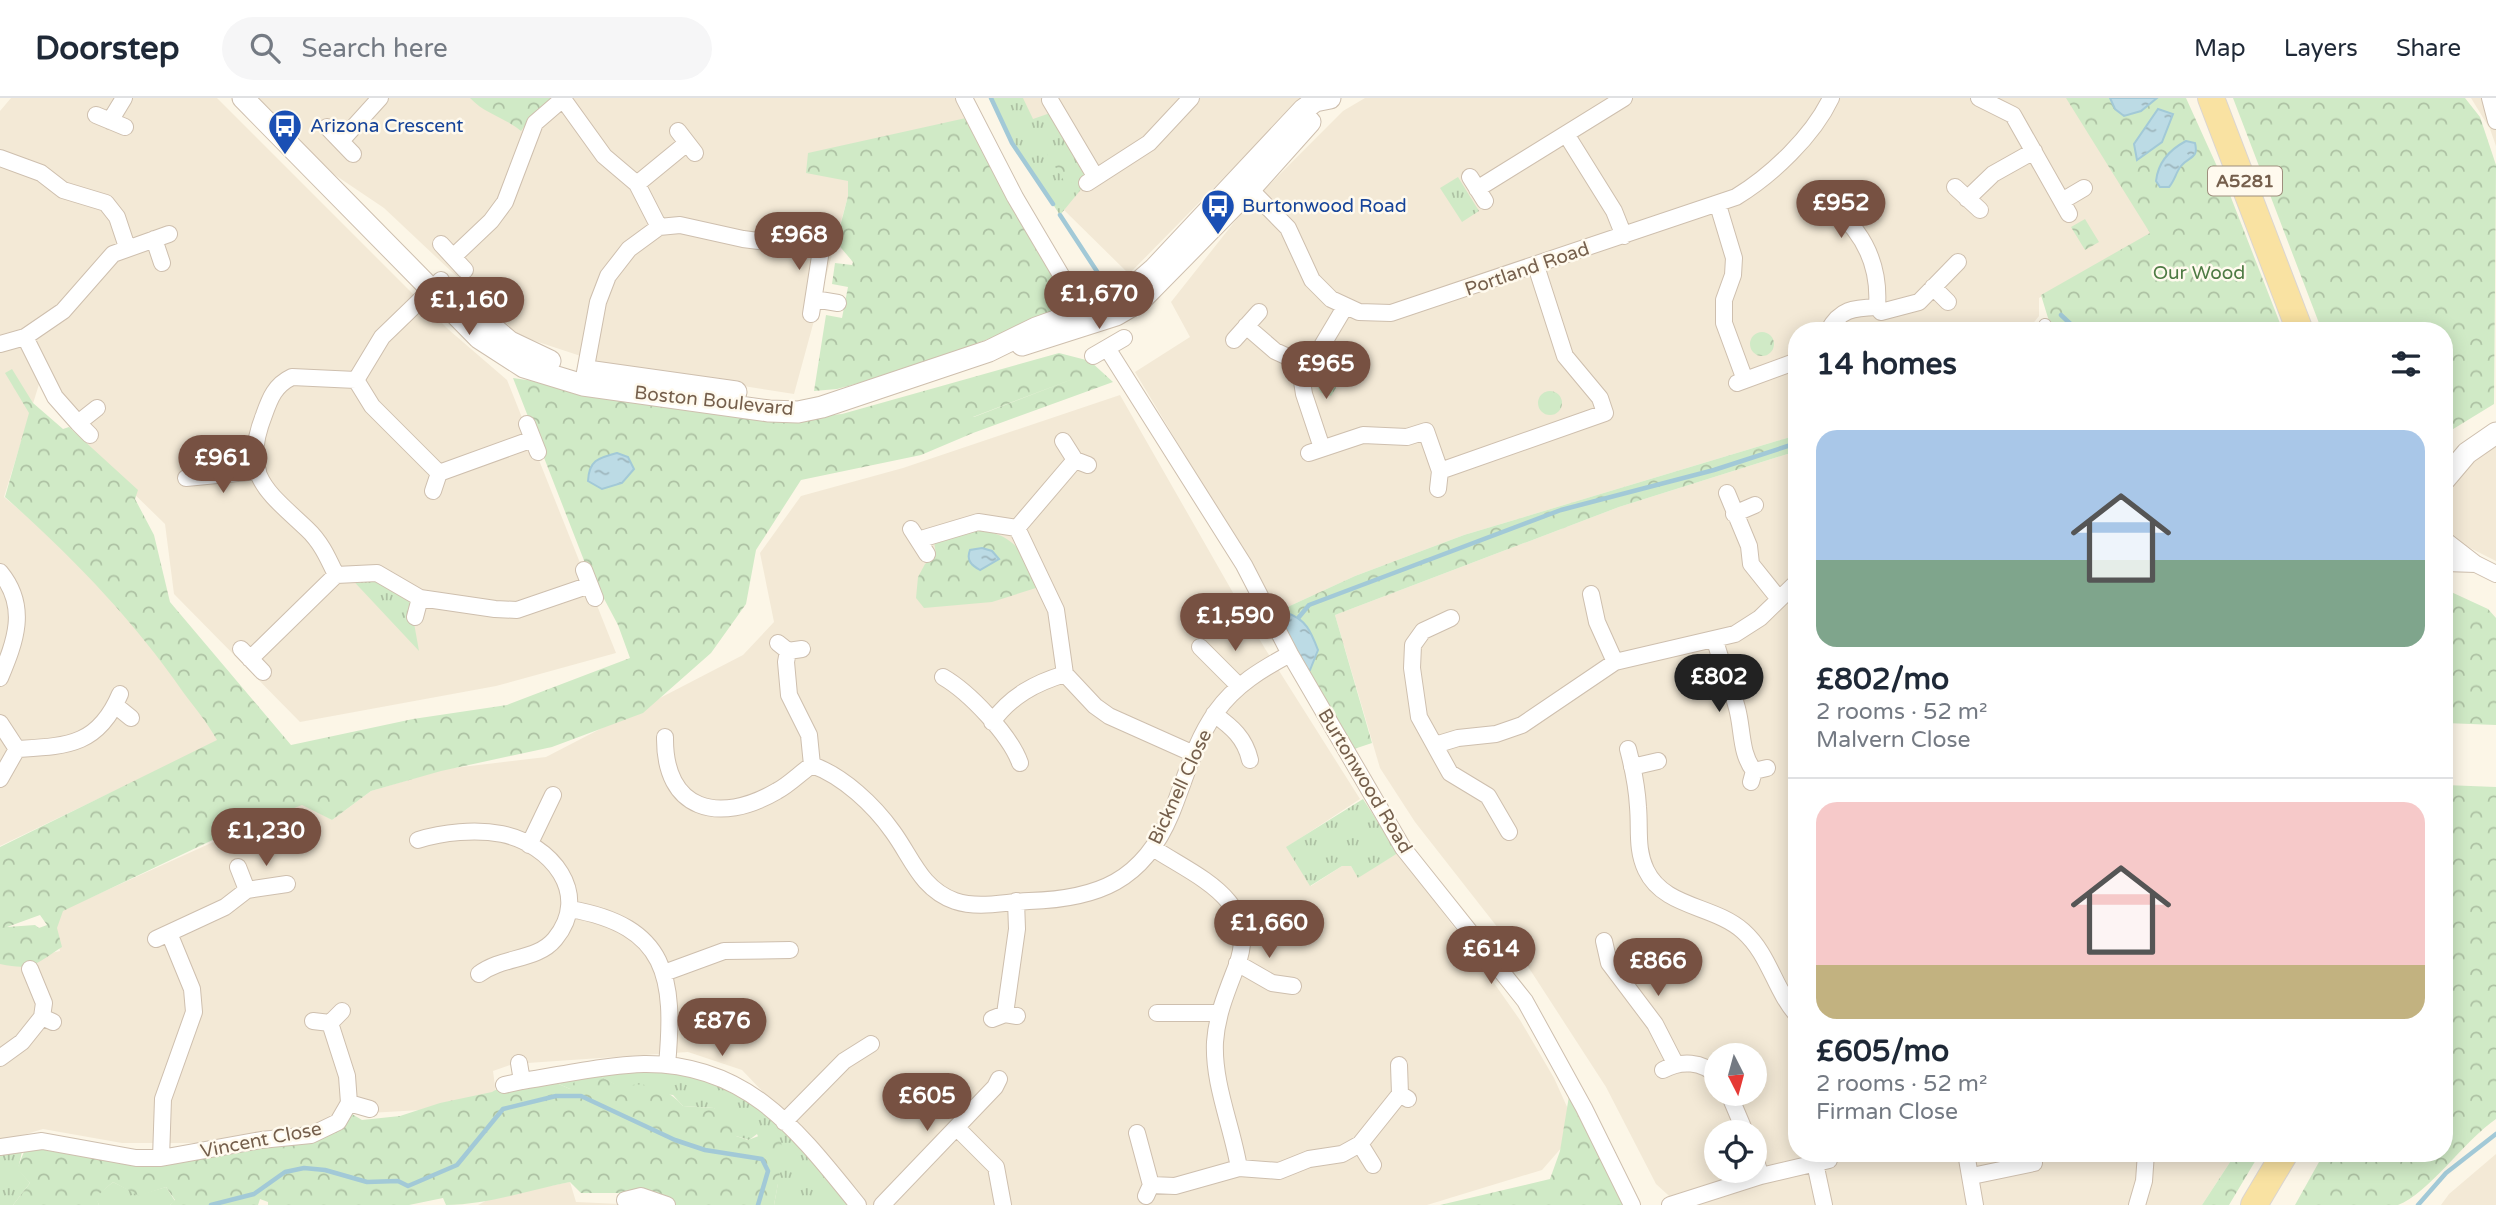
<!DOCTYPE html>
<html lang="en">
<head>
<meta charset="utf-8">
<style>
	:root { --surface:#fff; --page:#f6f6f7; --text:#1f2937; --muted:#747a83; --line:#e0e1e3; --accent:#775142 }
	body { margin:0; font-family:"Varela Round",sans-serif; background:var(--page); color:var(--text); height:100vh; display:flex; flex-direction:column; font-size:26px; white-space:nowrap }
	* { box-sizing:border-box; margin:0 }
	p { font-size:23px; color:var(--muted) }
	.icon { flex:none; width:38px; height:38px; fill:none; stroke:currentColor; stroke-width:2; stroke-linecap:round; stroke-linejoin:round }
	.map { position:relative; flex:1; overflow:hidden }
	.details { position:absolute; left:1788px; top:224px; width:665px; height:840px; display:flex; flex-direction:column; background:var(--surface); border-radius:28px; box-shadow:0 4px 18px #0003 }
	.details>* { flex:none }
	.needle { width:46px; rotate:174deg }
	.buttons { position:absolute; left:1704px; top:945px; display:grid; gap:14px }
	.buttons a { display:grid; place-items:center; width:63px; height:63px; border-radius:50%; background:var(--surface); box-shadow:0 4px 18px #0003; font-size:35px }
	.price { position:absolute; translate:-50% -60px; padding:0 16px; border-radius:24px; background:var(--accent); color:#fff; font-size:23px; line-height:46px; filter:drop-shadow(0 2px 4px #0008) }
	.price::after { content:''; position:absolute; left:50%; top:42px; width:21px; height:16px; margin-left:-10px; background:inherit; clip-path:polygon(0 0,100% 0,50% 100%) }
	.price.on { background:#222; color:#fff }
	ul { padding:0; list-style:none }
	li { display:grid; align-content:center; gap:14px; height:371px; padding:0 28px }
	li+li { border-top:2px solid var(--line) }
	li span { display:grid; place-items:center; height:217px; border-radius:21px; color:#555 }
	li>.icon { margin-inline-start:auto }
	span .icon { width:126px; height:126px; fill:#fffc; stroke-width:1 }
	li b { font-size:30px }
	h2 { display:flex; justify-content:space-between; align-items:center; height:84px; padding:0 28px; font-size:30px }
	header { display:flex; align-items:center; gap:42px; box-sizing:border-box; height:98px; padding:0 35px; background:var(--surface); border-bottom:2px solid var(--line) }
	header strong { font-size:33px }
	nav { display:flex; gap:38px; margin-inline-start:auto; font-size:24px }
	.search { width:490px; height:63px; background:var(--page); display:flex; align-items:center; gap:18px; box-sizing:border-box; padding:0 24px; border-radius:38px; color:var(--muted); font-size:26px }
	.map>svg:first-child { display:block }
</style>
</head>
<body>
<header>
<strong>Doorstep</strong>
<div class="search"><svg class="icon" aria-label="search" viewBox="0 0 24 24"><circle cx="10" cy="10" r="6"/><path d="M15 15l6 6"/></svg>Search here</div>
<nav><a>Map</a><a>Layers</a><a>Share</a></nav>
</header>
<div class="map">
<svg width="2496" height="1107" viewBox="0 0 2496 1107">
	<defs>
		<pattern id="grass-tufts" width="24" height="20" patternUnits="userSpaceOnUse" patternTransform="scale(1.75)"><rect width="24" height="20" fill="#d0eac6"/><path d="M3 7l-1-3M5 7V3M7 7l1-3M15 17l-1-3M17 17v-4M19 17l1-3" fill="none" stroke="#adc1a3"/></pattern>
		<pattern id="forest-crowns" width="20" height="18" patternUnits="userSpaceOnUse" patternTransform="scale(1.75)"><rect width="20" height="18" fill="#d0eac6"/><path d="M2 6a3 3 0 1 1 6 0M12 15a3 3 0 1 1 6 0" fill="none" stroke="#adc1a3"/></pattern>
		<pattern id="water-ripples" width="26" height="14" patternUnits="userSpaceOnUse" patternTransform="scale(1.75)"><rect width="26" height="14" fill="#bcdbe5"/><path d="M2 4q2-2 4 0t4 0M15 11q2-2 4 0t4 0" fill="none" stroke="#9db5bc"/></pattern>
	</defs>
	<rect width="100%" height="100%" fill="#fcf6e7"/>
	<path fill="#f3e9d6" fill-rule="evenodd" d="M11,0H217L449,232L507,282L616,555L496,588L300,624L174,496L165,426L85,348L40,283L4,399L93,473L237,634L0,748V13Z
		M252,0H955L966,20L848,83V98L794,296L608,267L520,238L384,110L280,40Z
		M997,0H1302L1129,176L1064,112Z
		M1365,0H2075L2151,136L2039,200V218L2027,233H1797V337L1464,437L1355,478L1270,517L1183,354L1135,274L1190,239L1171,204L1243,113L1343,13Z
		M2471,0H2496V48L2490,31Z
		M1120,297L1264,549L1360,701L1287,749L1311,788L1342,768H1351L1358,779L1398,755L1463,841L1520,922L1554,980L1568,1011L1563,1048L1542,1072L1427,1107H865L851,1086L742,972L688,954L513,966L493,973L497,1003L455,1010L352,1016L262,1045H122L43,1031L0,1044V863L6,865L60,853L54,816L300,705L332,722L371,693L445,671L546,659L743,557L774,524L760,455L801,398L903,370Z
		M2496,344V463L2456,443L2446,433L2445,391L2470,363Z
		M1797,353V1055H2236L2202,1107H1679L1656,1086L1606,989L1527,867L1415,724L1380,670L1335,517L1619,409ZM1717,957H1755V996H1717ZM1717,1034H1755V1073H1717Z
		M2496,1056V1107H2441L2449,1096Z
		M570,1084L576,1104L643,1107H478L493,1099Z"/>
	<path fill="url(#grass-tufts)" d="M989,0H1023L1033,21L1056,13L1092,78L1060,117L1012,45Z
		M1458,79L1479,113L1462,124L1440,90Z
		M376,472L420,500L414,525L419,553L345,474Z
		M1363,701L1398,755L1358,780L1351,768H1342L1310,788L1286,749Z
		M641,966L719,978L784,1024L857,1107H774L778,1085L757,1036L749,1042L736,1038L714,1010L683,1008L673,997L622,991L602,979L570,991L541,978Z
		M24,1045L18,1071L30,1085L13,1107H0V1054Z
		M113,1084L139,1097L166,1089L175,1103L170,1107H99L95,1099Z"/>
	<path fill="url(#forest-crowns)" fill-rule="evenodd" d="M470,0H554L532,18L521,33C504,19 485,16 470,0Z
		M2066,0H2186L2230,97L2283,233H2052L2041,197L2150,135Z
		M2233,0H2465L2480,19L2496,67L2494,306L2445,336V233H2322Z
		M966,20L1072,210L905,272L837,291L814,293L826,217L842,220L848,189L832,186L835,165L852,167L853,164L836,144L848,98V83L806,75L808,55Z
		M1060,48L1078,76L1068,89L1047,56Z
		M2085,121L2099,144L2085,152L2071,129Z
		M1750 246a12 12 0 1 1 24 0a12 12 0 1 1-24 0Z
		M1059,255L1090,263L1113,284L973,335L921,357L801,382L756,452L746,506L711,555L643,615L552,649L441,673L371,693L332,722L302,707L221,738L63,813L57,830L62,849C35,866 34,873 0,866V749L217,642C207,624 195,610 183,594C132,520 72,459 5,399L29,315L5,275L12,271L33,305L63,331L69,329L138,392L135,401L154,437L170,504L291,647L413,621L507,607L630,560L618,527L585,465L513,280L793,321L842,316ZM1078,279L973,319H974ZM40,817L47,827L39,830L35,827L7,829Z
		M1321,268L1336,277V290L1331,298L1321,295C1315,286 1315,277 1321,268Z
		M1538 305a12 12 0 1 1 24 0a12 12 0 1 1-24 0Z
		M1797,337V353L1619,409L1335,517L1372,645L1345,654L1270,517L1355,478L1464,437Z
		M974,431C1017,437 1021,452 1039,489L992,504L924,510L916,500L918,479L925,466L936,457L934,443Z
		M2449,493L2488,511L2496,520V627L2445,625V498Z
		M2445,687L2496,689V1021C2466,1041 2428,1096 2398,1107C2385,1107 2314,1107 2295,1107L2324,1055H2445Z
		M541,978L570,991L577,979H602L622,990C644,981 668,991 683,1008L714,1010L734,1022L736,1038L748,1042L767,1035L781,1043L783,1059L774,1107H665L624,1095H581L570,1084C529,1092 488,1107 446,1107L443,1100L409,1107H268V1104L260,1101L258,1107H170L175,1102L166,1089L139,1098L113,1084L96,1099L99,1107H13L30,1085L17,1071L28,1044L159,1060L262,1045L352,1016L362,1022L400,1018L440,1005L492,994L515,981Z
		M1569,998L1626,1107H1440L1550,1081L1560,1053Z
		M2236,1055H2260L2229,1107H2202Z"/>
	<path fill="url(#water-ripples)" stroke="#a2c9d7" stroke-width="2" d="M2110,0H2157L2141,13L2124,18L2115,11Z
		M2158,11L2173,16L2162,44L2137,62L2134,46Z
		M2186,43L2195,45C2199,61 2189,58 2181,68C2176,74 2175,82 2169,89H2160L2156,83C2158,64 2169,52 2186,43Z
		M617,355L628,359L634,371L622,385L602,391L588,383C589,362 598,360 617,355Z
		M982,450L992,453L999,461L980,472C971,467 966,462 970,452Z
		M1287,515C1306,521 1311,534 1318,552L1310,572L1299,568L1280,533L1282,520Z"/>
	<g fill="none" stroke-linecap="round" stroke-linejoin="round">
		<path stroke="#a2c9d7" stroke-width="4.5" d="M991,0L1012,45L1053,106
			M1060,117L1098,175
			M2061,217L2078,233
			M1299,519L1309,507L1561,412L1714,372L1797,345
			M211,1107L254,1096L285,1074L304,1070L325,1072L367,1084L398,1083L408,1088L457,1067L503,1011L556,998H581L675,1042L705,1052L762,1061L768,1073L758,1107
			M2418,1107L2446,1075L2496,1036"/>
		<g stroke="#cebfae" stroke-width="14">
			<path id="pedestrian" d="M2045,227L2046,233"/>
		</g>
		<g stroke="#cebfae" stroke-width="18">
			<path id="minor" d="M964,0L1015,99L1087,221
				M1979,0L2013,17L2069,116
				M2490,0L2496,23
				M563,1L604,58L637,86L659,129
				M1050,2L1095,78
				M96,17L125,29
				M110,23L124,0
				M327,29L353,56
				M678,33L695,55
				M1566,36L1614,113L1624,138
				M341,43L380,0
				M0,60L41,75L63,92L106,105L117,119L127,149
				M1470,79L1485,103
				M1243,84L1288,130L1312,182L1331,201L1359,214L1391,215L1736,99C1772,77 1813,38 1831,0
				M1087,85L1149,45L1191,0
				M637,86L687,45
				M1955,89L1980,112
				M1477,91L1624,0
				M1843,98L1834,110C1865,136 1880,168 1877,209
				M1967,101L1993,76L2034,53
				M2062,103L2084,90
				M1718,107L1734,160L1733,177L1724,202V225L1745,282
				M154,141L162,165
				M441,146L465,172
				M453,159L491,123L505,104L535,25L564,0
				M1933,189L1948,204
				M814,201L838,205
				M811,216L823,139
				M1246,228L1275,253L1299,264
				M1828,233C1840,211 1853,210 1877,209L1881,214L1919,204L1958,164
				M25,239L55,299L78,325
				M1234,242L1259,214
				M0,246L25,239L63,213L113,156L169,136
				M1107,250L1244,467L1290,556L1403,750L1525,903L1584,1010L1632,1107
				M1093,258L1124,240
				M356,282L292,279C275,287 270,300 264,317C240,378 267,393 307,431C321,444 328,460 336,477L377,475L420,500L495,511L517,512L590,487
				M583,285L598,204L608,178L629,151L659,129L680,127L743,141L821,151
				M1737,285L1797,263
				M527,326L538,354
				M90,337L78,325L97,310
				M1063,343L1075,362L1088,367
				M1322,350L1304,296L1299,264L1320,251L1345,209
				M1309,355L1363,337L1407,339L1426,333L1440,373L1438,391
				M1440,373L1605,315L1600,300L1565,258L1536,168
				M439,375L372,308L356,282L382,239L441,182
				M186,380L258,373
				M433,393L439,375L533,341
				M1727,395L1749,448L1751,466L1779,501
				M1734,416L1755,407
				M1017,430L1056,512L1065,576L1095,608L1109,618L1194,656
				M911,431L927,456
				M921,441L978,424L1017,430L1075,362
				M2445,442L2476,466L2496,476
				M2445,465L2476,466
				M584,472L595,500
				M0,474C29,509 15,544 0,580
				M1591,496L1597,524L1615,564
				M415,519L420,500
				M1451,520L1423,533L1413,547L1412,570L1419,619L1450,675L1488,698L1509,734
				M1715,542C1721,566 1731,587 1737,610C1743,632 1740,655 1754,673
				M778,545L788,553L802,551
				M1200,549L1239,588
				M241,551L263,574
				M250,561L336,477
				M943,579C969,594 1010,637 1020,665
				M115,607L131,620
				M1214,616C1232,629 1245,640 1250,662
				M992,624C1011,598 1035,585 1065,576
				M0,625L17,651
				M665,639C664,713 719,727 777,693C790,686 800,675 812,667L809,637L789,597L786,564L788,553
				M1435,647L1458,640L1496,636L1522,627L1615,564L1735,536L1760,520L1797,484
				M1628,651C1633,670 1637,690 1638,709C1640,731 1636,751 1646,772C1664,810 1714,807 1743,833C1770,857 1774,891 1797,917
				M812,667C843,678 874,707 893,734C912,760 921,791 955,803C979,811 1004,804 1029,803C1098,801 1143,783 1171,716C1185,682 1194,645 1216,614C1235,587 1262,571 1290,556
				M1632,669L1658,663
				M0,681L17,651C67,648 98,648 120,596
				M1751,684L1754,673L1767,670
				M418,742C443,734 476,731 502,736C551,746 592,796 555,841C537,863 503,858 479,876
				M529,747L553,697
				M1153,750C1197,779 1261,802 1237,867C1227,893 1217,916 1215,944C1213,986 1232,1028 1239,1070
				M238,769L247,792L287,786
				M570,811C668,828 675,880 667,967
				M156,841L225,809L247,792
				M1604,843L1609,865L1655,926L1675,965
				M1237,865L1272,885L1293,888
				M30,871L44,905L42,919L53,924
				M664,875L724,853L790,852
				M1157,915H1219
				M1005,916L1017,831L1016,803
				M992,921L1005,916L1017,918
				M313,923L330,925L342,913
				M330,925L347,978L349,1005L370,1011
				M0,960L22,944L42,919
				M1399,967L1400,996L1408,1001
				M1663,972C1681,962 1702,963 1717,978
				M522,983C562,977 604,967 644,966C748,965 798,1033 858,1107
				M504,987L522,983L519,965
				M1729,996L1745,1034
				M784,1024L844,963L871,946
				M957,1030L996,1069L1003,1107
				M1137,1035L1151,1087L1146,1098
				M0,1049L42,1043L136,1060H161L261,1042L311,1037L338,1024L349,1005
				M1966,1055L1975,1107
				M161,1060L163,1001L194,914L192,891L169,835
				M1755,1061L1761,1078
				M1815,1065L1824,1107
				M1373,1067L1360,1046L1400,996
				M1972,1078L2034,1065
				M1151,1087L1175,1088L1239,1070L1279,1073L1309,1061L1342,1056L1360,1046
				M625,1102L641,1098L667,1107
				M882,1107L995,989L999,981
				M1670,1107L1761,1078L1829,1062
				M2137,1107L2144,1083L2146,1055"/>
		</g>
		<g stroke="#cebfae" stroke-width="23">
			<path id="tertiary" d="M243,0L479,240L524,269L583,287L769,313L798,314L822,309L989,253L1036,230L1109,204L1132,190L1154,171L1303,12L1315,3L1330,0
				M461,203L510,244L550,263
				M1022,247L1116,217L1140,203L1250,91L1310,24
				M594,274L736,294
				M2445,381L2467,355L2496,335"/>
		</g>
		<g stroke="#dbd5d0" stroke-width="28">
			<path id="primary" d="M2211,0L2300,233
				M2254,1107L2285,1055"/>
		</g>
		<use href="#pedestrian" stroke="#fff" stroke-width="12"/>
		<use href="#minor" stroke="#fff" stroke-width="16"/>
		<use href="#tertiary" stroke="#fff" stroke-width="21"/>
		<use href="#primary" stroke="#f9e2a2" stroke-width="26"/>
	</g>
	<defs>
		<g id="bus-pin" transform="scale(1.75)"><path d="M0 17L-7.5 6A9.5 9.5 0 1 1 7.5 6Z" fill="#1a4fb4" stroke="#fffaee"/><path d="M-5-6H5V4H4V6H2V4H-2V6H-4V4H-5ZM-3.5-4V0h7V-4ZM-3.5 1.2v1.5H-2V1.2ZM2 1.2v1.5H3.5V1.2Z" fill="#fff"/></g>
	</defs>
	<g fill-rule="evenodd">
		<use href="#bus-pin" x="285" y="28"/>
		<use href="#bus-pin" x="1218" y="108"/>
	</g>
	<g text-anchor="middle" dominant-baseline="central" stroke-width="5" stroke-linejoin="round" paint-order="stroke">
		<rect fill="#fffaee" stroke="#9e8e7d" stroke-width="2" x="2208" y="68.5" width="74" height="29" rx="5"/>
		<g font-size="18" font-weight="bold" fill="#755f4c">
			<text x="2245" y="83">A5281</text>
		</g>
		<g font-size="19" fill="#164399" stroke="#fffaee" text-anchor="start">
			<text x="310" y="28">Arizona Crescent</text>
			<text x="1242" y="108">Burtonwood Road</text>
		</g>
		<g font-size="19" fill="#755f4c" stroke="#fffaee">
			<text transform="translate(1527 171) rotate(-19)">Portland Road</text>
			<text transform="translate(714 303) rotate(6)">Boston Boulevard</text>
			<text transform="translate(1365 683) rotate(59)">Burtonwood Road</text>
			<text transform="translate(1180 689) rotate(-65)">Bicknell Close</text>
			<text transform="translate(261 1042) rotate(-11)">Vincent Close</text>
		</g>
		<g font-size="19" fill="#4e7b44" stroke="#fffaee">
			<text x="2199" y="175">Our Wood</text>
		</g>
	</g>
</svg>
<div class="buttons">
<a><svg class="needle" viewBox="-14 -14 28 28"><path d="M0-13l5 13h-10z" fill="#e53935"/><path d="M0 13l5-13h-10z" fill="#747a83"/></svg></a>
<a><svg class="icon" aria-label="locate" viewBox="0 0 24 24"><circle cx="12" cy="12" r="6"/><path d="M12 2v4M12 18v4M2 12h4M18 12h4"/></svg></a>
</div>
<b class="price" style="left:1841px;top:142px">£952</b>
<b class="price" style="left:799px;top:174px">£968</b>
<b class="price" style="left:1099px;top:233px">£1,670</b>
<b class="price" style="left:469px;top:239px">£1,160</b>
<b class="price" style="left:1326px;top:303px">£965</b>
<b class="price" style="left:223px;top:397px">£961</b>
<b class="price" style="left:1235px;top:555px">£1,590</b>
<b class="price on" style="left:1719px;top:616px">£802</b>
<b class="price" style="left:266px;top:770px">£1,230</b>
<b class="price" style="left:1269px;top:862px">£1,660</b>
<b class="price" style="left:1491px;top:888px">£614</b>
<b class="price" style="left:1658px;top:900px">£866</b>
<b class="price" style="left:722px;top:960px">£876</b>
<b class="price" style="left:927px;top:1035px">£605</b>
<section class="details">
<h2>14 homes<svg class="icon" aria-label="filters" viewBox="0 0 24 24"><path d="M4 7h16M4 17h16"/><circle cx="9" cy="7" r="2"/><circle cx="15" cy="17" r="2"/></svg></h2>
<ul>
<li><span style="background:linear-gradient(#a9c7e8 60%,#7fa58c 0)"><svg class="icon" aria-label="home" viewBox="0 0 24 24"><path d="M3 11l9-7 9 7M6 9v11h12V9"/></svg></span><div><b>£802/mo</b><p>2 rooms · 52 m²</p><p>Malvern Close</p></div></li>
<li><span style="background:linear-gradient(#f6c9c9 75%,#c2b280 0)"><svg class="icon" aria-label="home" viewBox="0 0 24 24"><path d="M3 11l9-7 9 7M6 9v11h12V9"/></svg></span><div><b>£605/mo</b><p>2 rooms · 52 m²</p><p>Firman Close</p></div></li>
</ul>
</section>
</div>
</body>
</html>
